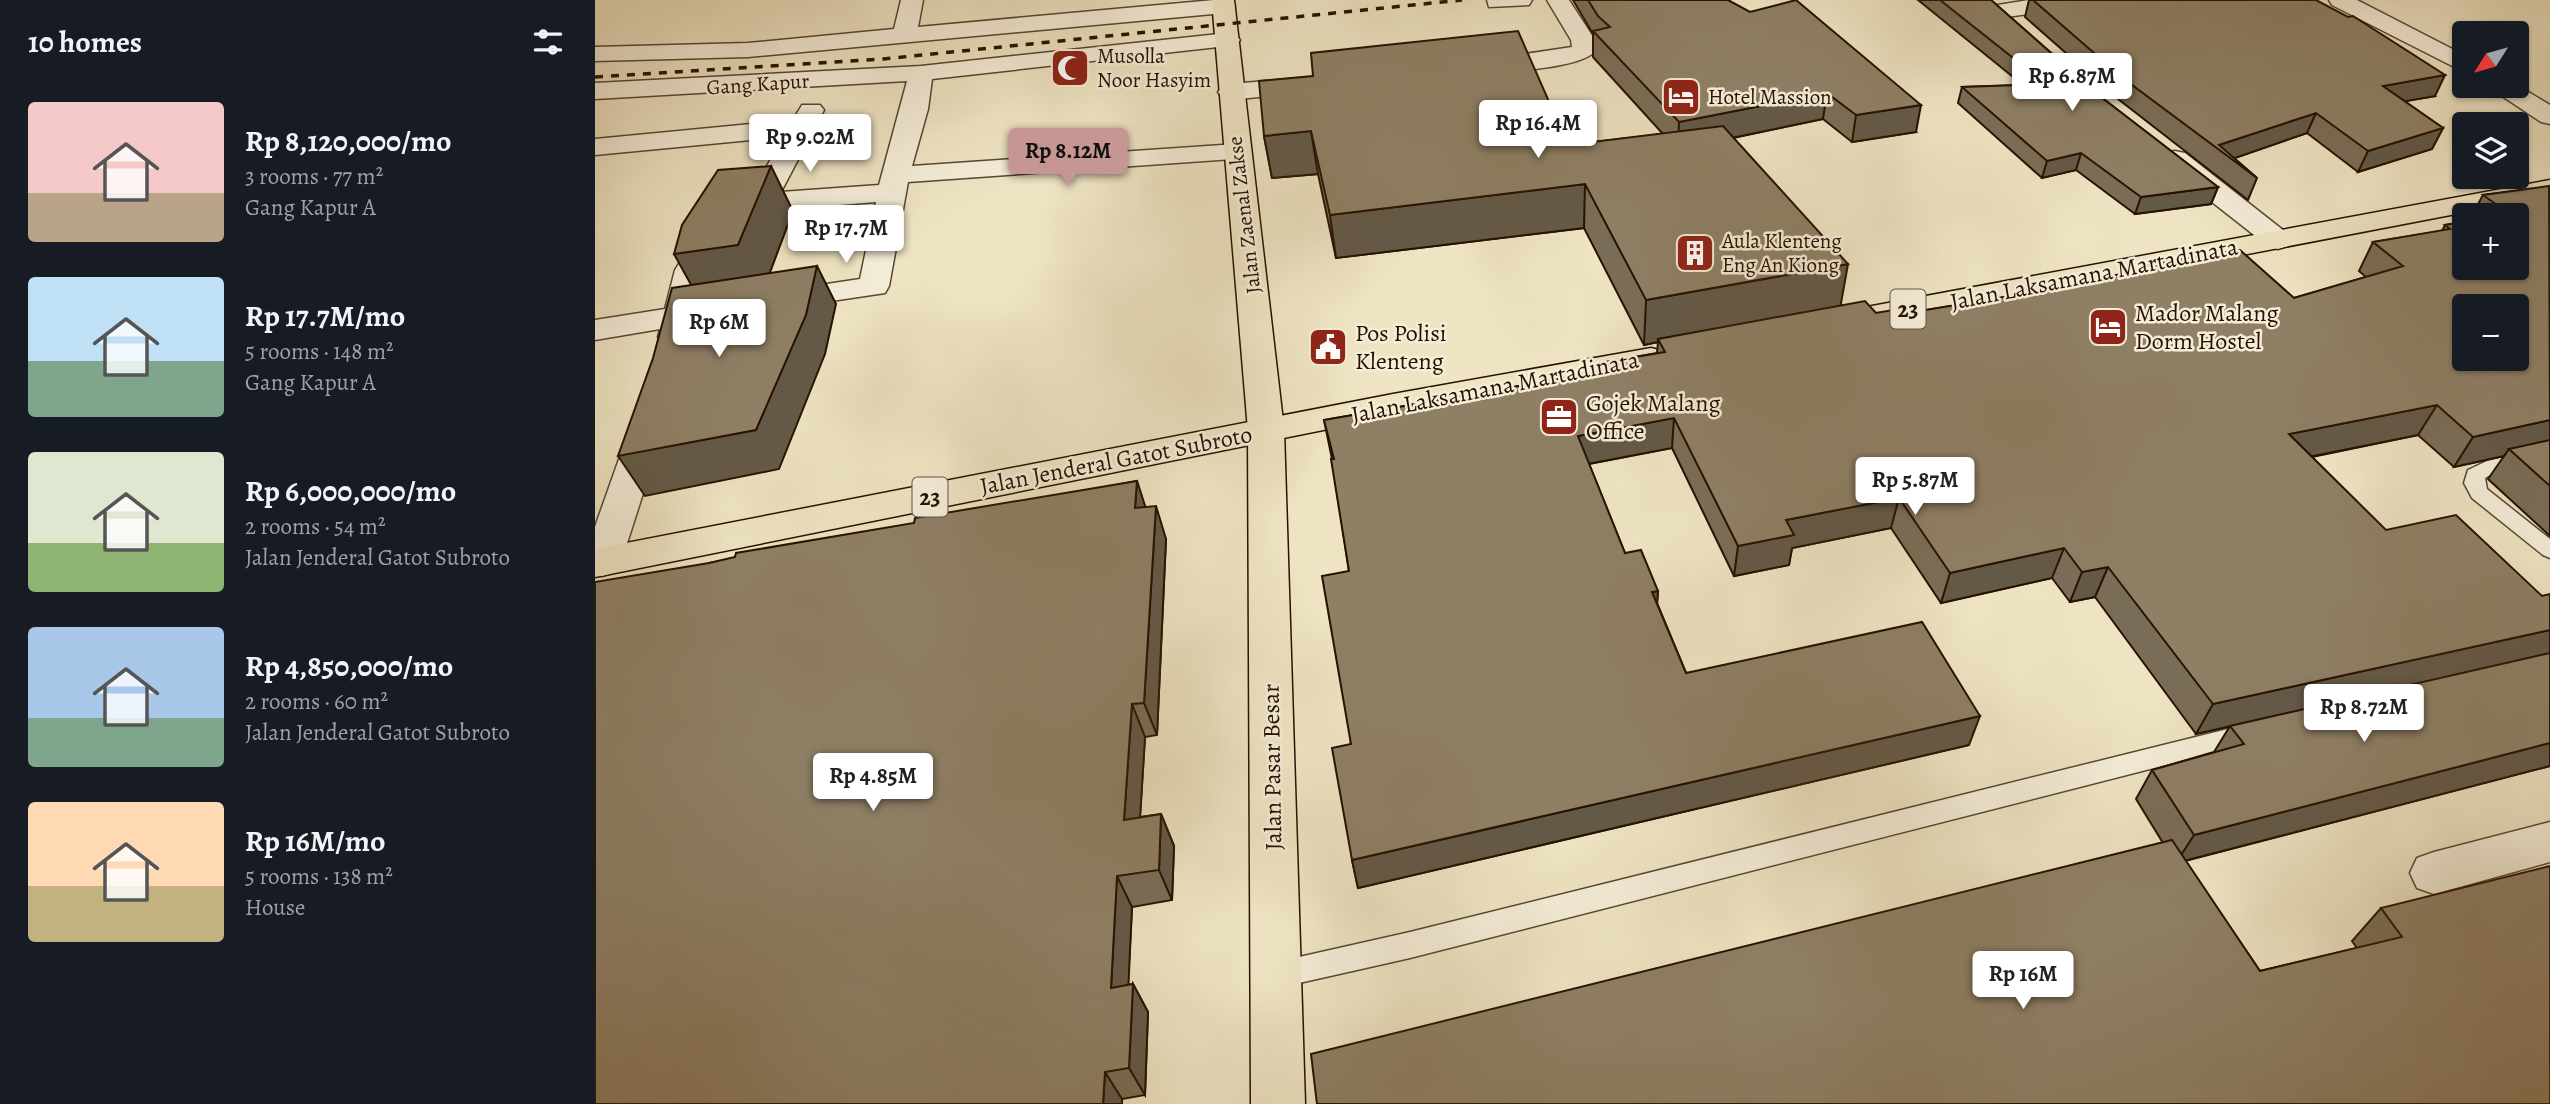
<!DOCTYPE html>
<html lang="en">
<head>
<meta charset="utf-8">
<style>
	:root { --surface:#171b24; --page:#242831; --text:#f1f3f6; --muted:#9ea1a6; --accent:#c59692 }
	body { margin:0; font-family:Alegreya,serif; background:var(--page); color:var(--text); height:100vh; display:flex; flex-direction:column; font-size:26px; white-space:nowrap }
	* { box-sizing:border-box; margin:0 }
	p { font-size:23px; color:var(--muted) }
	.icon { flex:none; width:38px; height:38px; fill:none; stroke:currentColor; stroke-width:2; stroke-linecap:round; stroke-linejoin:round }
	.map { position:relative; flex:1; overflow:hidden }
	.drawer { display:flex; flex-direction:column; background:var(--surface); width:595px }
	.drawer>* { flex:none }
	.needle { width:46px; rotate:233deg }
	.buttons { position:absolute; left:1857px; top:21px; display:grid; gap:14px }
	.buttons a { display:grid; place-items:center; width:77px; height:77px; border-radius:7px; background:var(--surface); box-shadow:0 2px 5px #0004; font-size:35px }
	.price { position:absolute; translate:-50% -60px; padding:0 16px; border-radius:7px; background:#fff; color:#222; font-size:23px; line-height:46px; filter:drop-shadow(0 2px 4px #0008) }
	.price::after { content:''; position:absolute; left:50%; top:42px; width:21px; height:16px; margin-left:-10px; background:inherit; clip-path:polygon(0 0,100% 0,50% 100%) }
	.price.active { background:var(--accent); color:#111 }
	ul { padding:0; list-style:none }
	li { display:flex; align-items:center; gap:21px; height:175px; padding:0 28px }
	li span { display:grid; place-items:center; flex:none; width:196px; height:140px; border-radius:7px; color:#555 }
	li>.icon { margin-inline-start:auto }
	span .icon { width:84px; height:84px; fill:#fffc; stroke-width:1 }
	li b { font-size:30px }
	h2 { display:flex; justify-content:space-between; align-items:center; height:84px; padding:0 28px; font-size:30px }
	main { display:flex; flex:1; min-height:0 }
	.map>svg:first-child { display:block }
</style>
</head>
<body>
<main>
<section class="drawer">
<h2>10 homes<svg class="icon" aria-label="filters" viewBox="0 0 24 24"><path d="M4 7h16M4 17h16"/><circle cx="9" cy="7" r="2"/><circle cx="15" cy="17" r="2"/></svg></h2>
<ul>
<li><span style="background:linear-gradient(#f6c9c9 65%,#b9a48a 0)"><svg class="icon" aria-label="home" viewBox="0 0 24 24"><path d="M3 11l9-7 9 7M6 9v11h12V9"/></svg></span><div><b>Rp 8,120,000/mo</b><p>3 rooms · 77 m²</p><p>Gang Kapur A</p></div></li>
<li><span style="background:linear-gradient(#bfe0f5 60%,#7fa58c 0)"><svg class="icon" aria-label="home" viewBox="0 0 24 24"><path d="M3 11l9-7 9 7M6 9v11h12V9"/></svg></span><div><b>Rp 17.7M/mo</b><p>5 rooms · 148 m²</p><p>Gang Kapur A</p></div></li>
<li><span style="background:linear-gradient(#dfe7d0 65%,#8fb573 0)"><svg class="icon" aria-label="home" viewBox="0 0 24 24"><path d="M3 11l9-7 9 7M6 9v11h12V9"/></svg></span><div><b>Rp 6,000,000/mo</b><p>2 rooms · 54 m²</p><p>Jalan Jenderal Gatot Subroto</p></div></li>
<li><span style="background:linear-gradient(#a9c7e8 65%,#7fa58c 0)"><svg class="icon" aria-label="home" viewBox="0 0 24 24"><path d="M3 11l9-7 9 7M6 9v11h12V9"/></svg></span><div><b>Rp 4,850,000/mo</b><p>2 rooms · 60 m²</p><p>Jalan Jenderal Gatot Subroto</p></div></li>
<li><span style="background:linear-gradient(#ffd9b3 60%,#c2b280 0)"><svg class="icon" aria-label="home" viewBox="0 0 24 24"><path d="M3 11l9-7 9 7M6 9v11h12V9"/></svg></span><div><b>Rp 16M/mo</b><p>5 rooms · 138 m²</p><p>House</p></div></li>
</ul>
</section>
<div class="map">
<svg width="1955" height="1104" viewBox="0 0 1955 1104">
	<rect width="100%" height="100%" fill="#eee4c3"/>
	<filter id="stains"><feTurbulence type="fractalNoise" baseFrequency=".00286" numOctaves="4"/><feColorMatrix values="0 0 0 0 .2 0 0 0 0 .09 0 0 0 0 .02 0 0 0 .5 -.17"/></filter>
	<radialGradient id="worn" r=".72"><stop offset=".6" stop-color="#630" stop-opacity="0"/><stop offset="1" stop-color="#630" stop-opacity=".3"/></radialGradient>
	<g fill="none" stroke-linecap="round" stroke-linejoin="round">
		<g stroke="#584631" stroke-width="3">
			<path id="service" d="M1955,448V462L1899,473L1890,478L1892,489L1955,539V558L1948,555L1877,498L1869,483L1873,470L1894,460Z
				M1653,724L1661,727L1665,734L1661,741L1653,744L815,958L682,988L672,984L668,975L672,966L682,962L815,932Z"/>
		</g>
		<g stroke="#584631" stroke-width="3">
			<path id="minor" d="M306,0H328L323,27L619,0L637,1L640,6L629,13L153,57L0,61V47L153,43L299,29Z
				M892,0H937L934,5L894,7Z
				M952,0H974L1000,40L1001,50C988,69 910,71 885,74L876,72L873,67L876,62L977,47L976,40Z
				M1434,0H1494L1483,7L1404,18L1396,16L1392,11L1396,6Z
				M1734,0H1762L1869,55V72L1737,5Z
				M633,33L641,35L645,40L641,45L337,79L333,109L317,166L642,144L652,146L656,152L652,158L313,182L294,286L290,293L183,309L172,307L167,300L172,293L265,279L281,202L145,213L110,270L103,304L117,306L122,313L117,320L98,324L90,344L79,347L68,344L63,337L65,329L0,340V320L70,309L80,270L121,205L125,199L156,195L188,137L0,155V139L198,120L207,105H225L229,110L186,192L284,185L312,81L0,99V83L326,66Z
				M718,77L727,80L731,85L727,90L636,100L627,97L623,92L627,87L636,84Z
				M1922,85L1955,105V124L1946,122L1892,86Z
				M1580,151L1590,153L1693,234L1698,240L1693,246L1683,249L1673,246L1570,165L1566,159L1570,153Z
				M53,414L65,417L70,425L26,562L21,572L7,576L0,574V527L36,425L41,417Z
				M1955,822V862L1839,894L1822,888L1815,873L1822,858L1839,852Z"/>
		</g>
		<g stroke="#261100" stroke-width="3">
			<path id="primary" d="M617,0H639L689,430L710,1104H656L653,430Z"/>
		</g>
		<g stroke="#261100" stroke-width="3">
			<path id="trunk" d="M1955,180V196L1277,326L1266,323L1261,316L1266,309L1277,306Z
				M1056,348L1068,351L1072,358L1068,365L798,416L0,577V549L798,394Z"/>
		</g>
		<use href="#service" fill="#f4edd8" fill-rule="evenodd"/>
		<use href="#minor" fill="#f4edd8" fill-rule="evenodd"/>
		<use href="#primary" fill="#eee4c3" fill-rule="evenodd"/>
		<use href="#trunk" fill="#eee4c3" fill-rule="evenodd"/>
		<path stroke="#261100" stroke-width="3.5" stroke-dasharray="8 8" stroke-linecap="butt" d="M0,77L288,59L867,0"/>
	</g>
	<path fill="#7a6d57" stroke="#261100" stroke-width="2" d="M978,0H1133L1321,132L1257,142L1228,119L1138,138L1246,305L1281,313L1331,310L1477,286L1478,282L1550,271L1553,264L1699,298L1771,277L1764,271L1778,242L1847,231L1850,225L1922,215H1877L1888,195L1955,187V536L1893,479L1909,456L1859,467L1823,435L1717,457L1955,766L1590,861L1665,971L1762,948L1757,941L1786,908L1955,1104H722L1568,843L1541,799L1557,770L1619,752L1635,726L1601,734L1500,597L1475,602L1457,578L1346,603L1296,528L1197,548L1194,565L1139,576L1077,448L994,464L1030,553L1063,591L1062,603L1091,673L1374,745L763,888L757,860L754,571L737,459L729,420L1005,372V363L1062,353L1063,342L1049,345L989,228L741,258L723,174L677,178L669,136L718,76L973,145L1068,134L998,57V34Z
		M1323,0H1396L1506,97L1623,187L1616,204L1540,214L1481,170L1447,178L1363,103L1367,87L1428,85Z
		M1434,0H1721L1840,96L1809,101L1848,128L1837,149L1763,172L1712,133L1639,158L1662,178L1653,200L1523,99L1430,17Z
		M542,481L550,507L571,539L562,735L550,737L545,817L566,814L579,846L577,900L537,907L533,985L538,984L553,1012L550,1095L527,1099V1104H0L114,563Z"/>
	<path fill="#635947" stroke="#261100" stroke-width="2" d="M1850,75L1840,96L1778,107L1788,86Z
		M1232,93L1228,119L1083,149L1084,122Z
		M1326,105L1321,132L1257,142L1261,115Z
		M1721,113L1712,133L1637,159L1624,145Z
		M1848,128L1837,149L1763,172L1773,151Z
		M716,131L723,174L677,178L669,136Z
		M1486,153L1481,170L1447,178L1452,161Z
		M176,166L198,211L168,291L105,301L79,254Z
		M990,184L989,228L741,258L735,215Z
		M1623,187L1616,204L1540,214L1546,197Z
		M1253,264L1245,309L1063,339V342L1049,345L1051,300Z
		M222,266L241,304L230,354L184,469L50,496L23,456Z
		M1842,405L1823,435L1679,464L1694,434Z
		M1079,418L1077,448L982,466L983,436Z
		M1955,420V445L1914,449L1909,456L1859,467L1878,437Z
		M542,481L553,515L540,508Z
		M1304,498L1296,528L1197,548L1194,565L1139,576L1143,546L1191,520Z
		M561,506L571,539L562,735L549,703Z
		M1469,548L1457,578L1346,603L1355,573Z
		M1513,567L1500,597L1475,602L1487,572Z
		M1063,591L1061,621L1057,592Z
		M1955,630V654L1601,734L1618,704Z
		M537,704L550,737L543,851L529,820Z
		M1385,716L1374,745L763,888L757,860Z
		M1955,743V766L1581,863L1599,835Z
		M566,814L579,846L577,900L564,870Z
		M522,876L537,907L532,1016L516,988Z
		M538,984L553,1012L550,1095L534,1068Z
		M510,1072L527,1099V1104H508Z"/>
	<path fill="#8e7f65" stroke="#261100" stroke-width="2" fill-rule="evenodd" d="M993,0H1133L1155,12L1201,0L1326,105L1261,115L1232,93L1084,122L998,31L1015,27L1003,16Z
		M1345,0H1396L1506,97L1623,187L1546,197L1486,153L1452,161L1367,87L1451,84Z
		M1438,0H1721L1753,17L1758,16L1850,75L1788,86L1848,128L1773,151L1721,113L1624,145L1662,178L1529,79Z
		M923,31L973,145L1128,126L1253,264L1051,300L990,184L735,215L716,131L669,136L664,81L718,76L716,53Z
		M176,166L143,245L79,254L87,225L123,170Z
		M1954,186L1955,420L1878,437L1842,405L1694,434L1791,530L1861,515L1947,596L1955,594V630L1618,704L1513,567L1487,572L1469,548L1355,573L1304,498L1191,520L1199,535L1143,546L1079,418L983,436L1030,553L1046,550L1063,591L1057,592L1091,673L1327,622L1385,716L757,860L737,748L756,744L727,576L754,571L736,459H739L729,420L1009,371L1005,363L1070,352L1063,339L1270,301L1281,313L1327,305L1331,310L1481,285L1478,282L1558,269L1553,264L1645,250L1699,298L1808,266L1778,242L1855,229L1850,225L1869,222V268H1922V215H1912H1916L1888,195ZM1869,306H1922V359H1869Z
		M222,266L211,315L161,430L23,456L58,358L77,288Z
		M1955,440V486L1914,449Z
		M542,481L540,508L561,506L549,703L537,704L529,820L566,814L564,870L522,876L516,988L538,984L534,1068L510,1072L508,1104H0V582L114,563L140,557L141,553L319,523L320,518Z
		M1955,653V743L1599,835L1557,770L1649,744L1635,726Z
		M1577,840L1665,971L1807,937L1786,908L1955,866V1104H722L716,1054Z"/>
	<defs>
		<g id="mosque-square" transform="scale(2.0125)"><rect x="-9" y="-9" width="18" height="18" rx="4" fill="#8f2418" stroke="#f4edd8"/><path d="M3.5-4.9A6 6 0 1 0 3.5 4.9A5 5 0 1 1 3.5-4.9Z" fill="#fff"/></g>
		<g id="hotel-square" transform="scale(2.0125)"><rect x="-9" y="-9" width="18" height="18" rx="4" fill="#8f2418" stroke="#f4edd8"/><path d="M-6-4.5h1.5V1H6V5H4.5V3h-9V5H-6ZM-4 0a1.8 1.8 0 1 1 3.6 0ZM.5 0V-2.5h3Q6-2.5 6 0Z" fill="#fff"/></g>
		<g id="building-square" transform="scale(2.0125)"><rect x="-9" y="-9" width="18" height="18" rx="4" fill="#8f2418" stroke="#f4edd8"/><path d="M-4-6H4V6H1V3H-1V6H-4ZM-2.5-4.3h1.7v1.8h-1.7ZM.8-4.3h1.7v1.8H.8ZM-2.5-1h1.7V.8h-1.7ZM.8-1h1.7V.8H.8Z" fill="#fff"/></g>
		<g id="civic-square" transform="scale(2.0125)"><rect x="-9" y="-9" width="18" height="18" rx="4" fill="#8f2418" stroke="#f4edd8"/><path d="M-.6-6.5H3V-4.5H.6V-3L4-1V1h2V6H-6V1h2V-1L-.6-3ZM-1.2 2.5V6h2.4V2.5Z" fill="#fff"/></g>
		<g id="office-square" transform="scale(2.0125)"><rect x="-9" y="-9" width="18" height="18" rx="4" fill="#8f2418" stroke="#f4edd8"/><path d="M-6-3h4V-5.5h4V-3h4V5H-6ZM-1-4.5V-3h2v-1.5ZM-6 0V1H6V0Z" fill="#fff"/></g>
	</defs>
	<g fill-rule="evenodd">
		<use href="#mosque-square" x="475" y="68"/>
		<use href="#hotel-square" x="1086" y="97"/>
		<use href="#building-square" x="1100" y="253"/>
		<use href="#hotel-square" x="1513" y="327"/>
		<use href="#civic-square" x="733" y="347"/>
		<use href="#office-square" x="964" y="417"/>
	</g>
	<g text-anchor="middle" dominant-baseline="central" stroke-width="5" stroke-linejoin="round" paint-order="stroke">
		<g font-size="21" fill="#261100" stroke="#f4edd8" text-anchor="start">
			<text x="502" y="56">Musolla<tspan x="502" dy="24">Noor Hasyim</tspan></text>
			<text x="1113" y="97">Hotel Massion</text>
			<text x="1127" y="241">Aula Klenteng<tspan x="1127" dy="24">Eng An Kiong</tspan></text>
		</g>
		<g font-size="21" fill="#261100" stroke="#f4edd8">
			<text transform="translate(163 84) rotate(-4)">Gang Kapur</text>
			<text transform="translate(649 215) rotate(-97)">Jalan Zaenal Zakse</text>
		</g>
		<g fill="#f4edd8" stroke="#645341" stroke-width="2">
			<rect x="1295.5" y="289.5" width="35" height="39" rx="5"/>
			<rect x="317.5" y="477.5" width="35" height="39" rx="5"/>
		</g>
		<g font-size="23" font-weight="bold" fill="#261100">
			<text x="1313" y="309">23</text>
			<text x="335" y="497">23</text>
		</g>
		<g font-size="24" fill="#261100" stroke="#f4edd8">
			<text transform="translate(1499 274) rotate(-11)">Jalan Laksamana Martadinata</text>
			<text transform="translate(900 387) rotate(-11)">Jalan Laksamana Martadinata</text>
			<text transform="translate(521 460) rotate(-11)">Jalan Jenderal Gatot Subroto</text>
			<text transform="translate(677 767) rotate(-91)">Jalan Pasar Besar</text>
		</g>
		<g font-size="24" fill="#261100" stroke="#f4edd8" text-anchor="start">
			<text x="1540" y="313">Mador Malang<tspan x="1540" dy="28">Dorm Hostel</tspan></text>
			<text x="760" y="333">Pos Polisi<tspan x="760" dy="28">Klenteng</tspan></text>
			<text x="991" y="403">Gojek Malang<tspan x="991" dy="28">Office</tspan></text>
		</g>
	</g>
	<rect width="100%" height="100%" filter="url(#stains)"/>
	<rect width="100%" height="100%" fill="url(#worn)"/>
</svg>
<div class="buttons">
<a><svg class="needle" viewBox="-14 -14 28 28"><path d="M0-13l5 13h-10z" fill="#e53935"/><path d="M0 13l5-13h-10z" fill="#9ea1a6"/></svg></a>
<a><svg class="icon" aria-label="layers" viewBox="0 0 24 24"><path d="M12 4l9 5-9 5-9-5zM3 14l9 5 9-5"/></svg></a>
<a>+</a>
<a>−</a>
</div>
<b class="price" style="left:1477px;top:113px">Rp 6.87M</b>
<b class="price" style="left:943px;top:160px">Rp 16.4M</b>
<b class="price" style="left:215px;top:174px">Rp 9.02M</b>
<b class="price active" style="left:473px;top:188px">Rp 8.12M</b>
<b class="price" style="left:251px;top:265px">Rp 17.7M</b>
<b class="price" style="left:124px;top:359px">Rp 6M</b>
<b class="price" style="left:1320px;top:517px">Rp 5.87M</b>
<b class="price" style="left:1769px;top:744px">Rp 8.72M</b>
<b class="price" style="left:278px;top:813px">Rp 4.85M</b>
<b class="price" style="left:1428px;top:1011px">Rp 16M</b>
</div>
</main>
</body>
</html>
